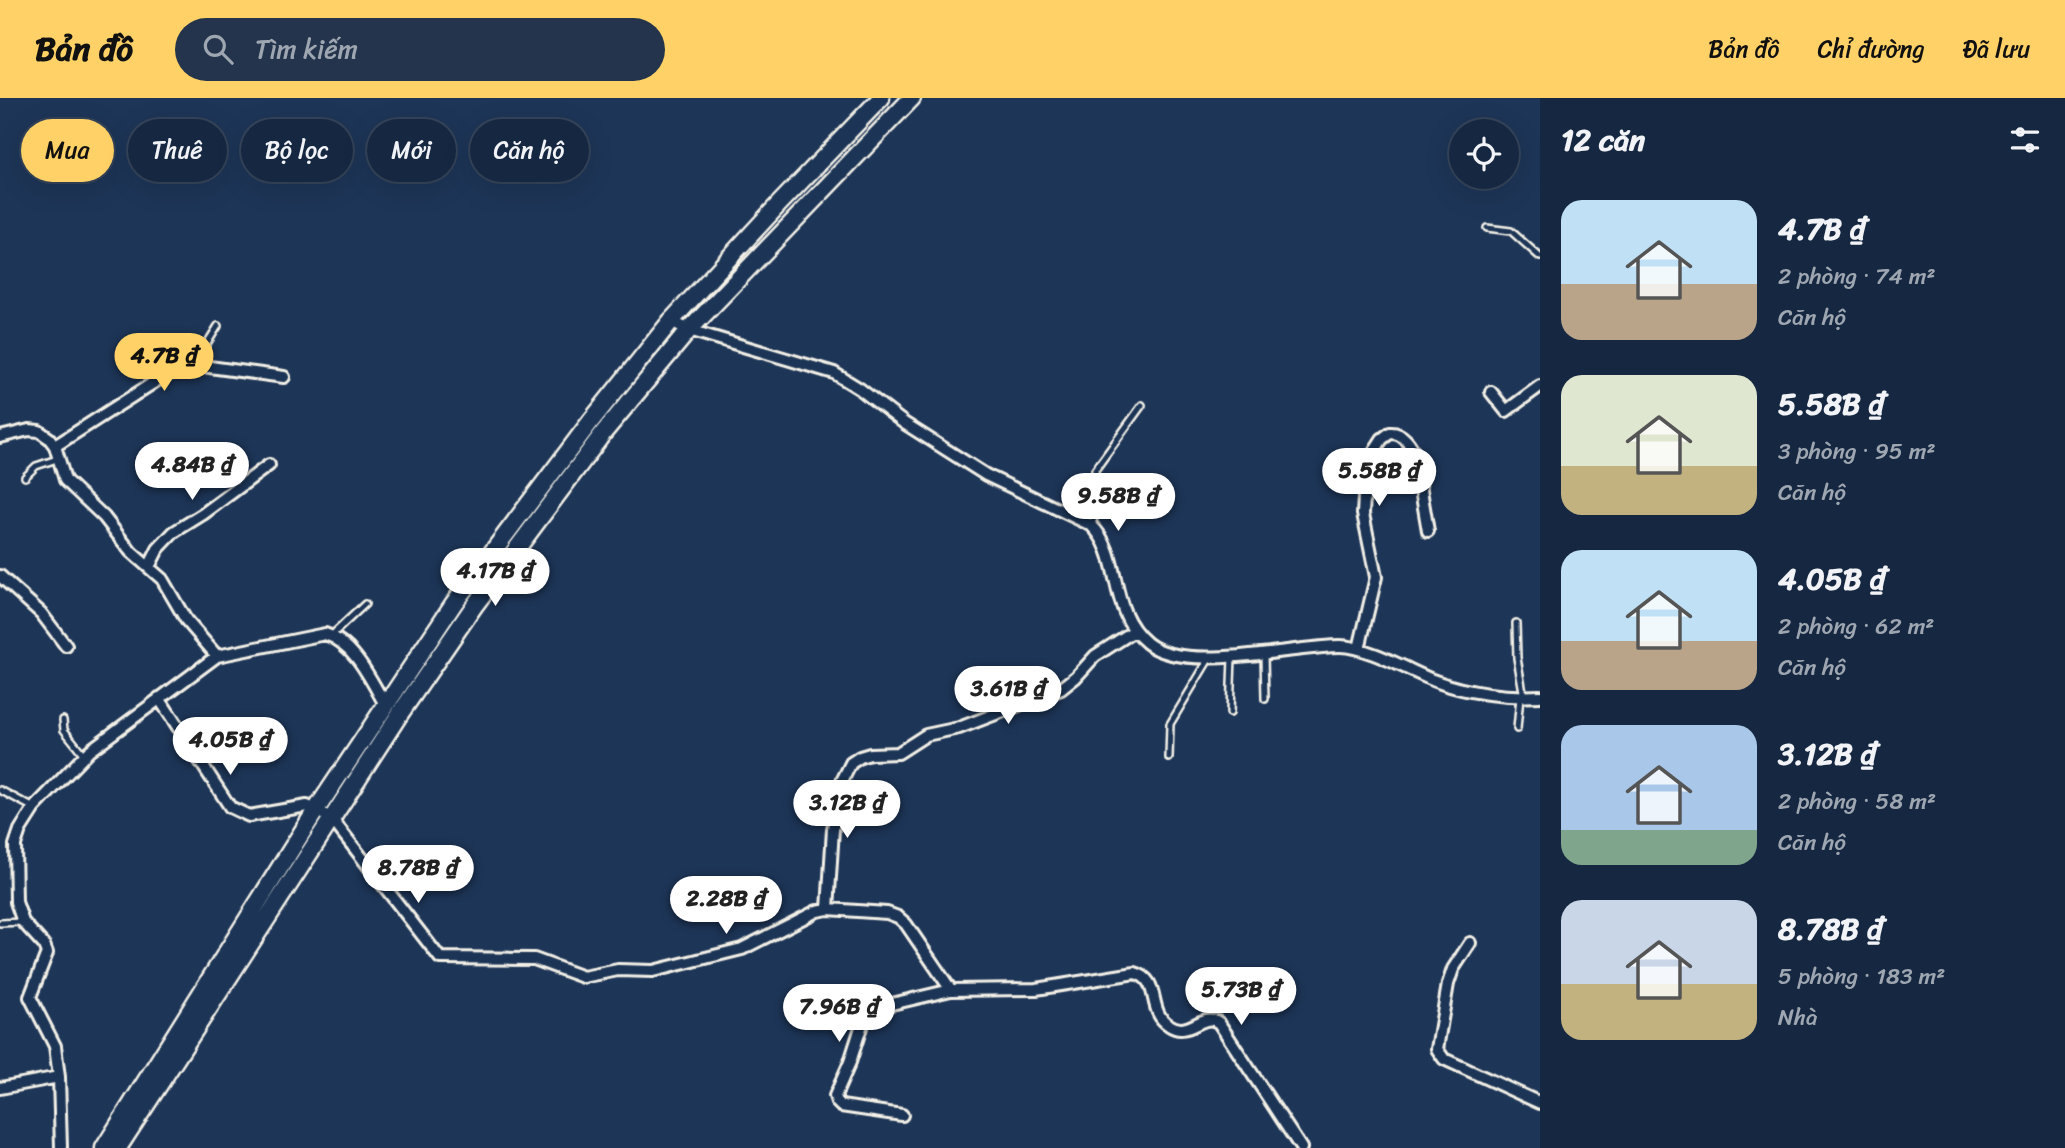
<!DOCTYPE html>
<html lang="vi">
<head>
<meta charset="utf-8">
<style>
	:root { --surface:#162841; --page:#23344c; --text:#f1f3f6; --muted:#9ea6b1; --line:#35445a; --accent:#ffd166 }
	body { margin:0; font-family:Sriracha,sans-serif; background:var(--page); color:var(--text); height:100vh; display:flex; flex-direction:column; font-size:26px; white-space:nowrap }
	* { box-sizing:border-box; margin:0 }
	p { font-size:23px; color:var(--muted) }
	.icon { flex:none; width:38px; height:38px; fill:none; stroke:currentColor; stroke-width:2; stroke-linecap:round; stroke-linejoin:round }
	.map { position:relative; flex:1; overflow:hidden }
	.panel { display:flex; flex-direction:column; background:var(--surface); width:525px }
	.panel>* { flex:none }
	.banner { position:absolute; left:21px; top:21px; width:665px; height:63px; display:flex; gap:14px }
	.fabs { position:absolute; left:1449px; top:21px; display:grid; gap:14px }
	.fabs a { display:grid; place-items:center; width:70px; height:70px; border-radius:50%; background:var(--surface); box-shadow:0 7px 28px #0002,0 0 0 2px var(--line); font-size:35px }
	.price { position:absolute; translate:-50% -60px; padding:0 16px; border-radius:24px; background:#fff; color:#222; font-size:23px; line-height:46px; filter:drop-shadow(0 2px 4px #0008) }
	.price::after { content:''; position:absolute; left:50%; top:42px; width:21px; height:16px; margin-left:-10px; background:inherit; clip-path:polygon(0 0,100% 0,50% 100%) }
	.price.selected { background:var(--accent); color:#111 }
	ul { padding:0; list-style:none }
	li { display:flex; align-items:center; gap:21px; height:175px; padding:0 21px }
	li span { display:grid; place-items:center; flex:none; width:196px; height:140px; border-radius:21px; color:#555 }
	li>.icon { margin-inline-start:auto }
	span .icon { width:84px; height:84px; fill:#fffc; stroke-width:1 }
	li b { font-size:30px }
	h2 { display:flex; justify-content:space-between; align-items:center; height:84px; padding:0 21px; font-size:30px }
	.tag { padding:0 24px; border-radius:32px; background:var(--surface); box-shadow:0 7px 28px #0002,0 0 0 2px var(--line); font-size:24px; line-height:63px }
	.tag.selected { background:var(--accent); color:#111 }
	header { display:flex; align-items:center; gap:42px; box-sizing:border-box; height:98px; padding:0 35px; background:var(--accent); color:#111 }
	header strong { font-size:33px }
	nav { display:flex; gap:38px; margin-inline-start:auto; font-size:24px }
	.search { width:490px; height:63px; background:var(--page); display:flex; align-items:center; gap:18px; box-sizing:border-box; padding:0 24px; border-radius:38px; color:var(--muted); font-size:26px }
	main { display:flex; flex:1; min-height:0 }
	.map>svg:first-child { display:block }
</style>
</head>
<body>
<header>
<strong>Bản đồ</strong>
<div class="search"><svg class="icon" aria-label="search" viewBox="0 0 24 24"><circle cx="10" cy="10" r="6"/><path d="M15 15l6 6"/></svg>Tìm kiếm</div>
<nav><a>Bản đồ</a><a>Chỉ đường</a><a>Đã lưu</a></nav>
</header>
<main>
<div class="map">
<svg width="1540" height="1050" viewBox="0 0 1540 1050">
	<rect width="100%" height="100%" fill="#1d3557"/>
	<filter id="ink" filterUnits="userSpaceOnUse"><feTurbulence type="fractalNoise" baseFrequency=".0143" numOctaves="2"/><feDisplacementMap in="SourceGraphic" scale="14" xChannelSelector="R" yChannelSelector="G"/><feConvolveMatrix kernelMatrix="1 2 1 2 8 2 1 2 1" color-interpolation-filters="sRGB"/></filter>
	<g filter="url(#ink)">
		<g fill="none" stroke-linecap="round" stroke-linejoin="round">
			<g stroke="#f4f1e8" stroke-width="10">
				<path id="lane" d="M1487,130L1511,133L1540,159
					M193,268L218,228
					M25,379L36,368L57,361
					M1091,427L1107,392V389L1095,381V372L1142,307
					M1516,525L1517,560L1524,599
					M332,537L365,506
					M1264,557L1265,601
					M1230,615L1232,559
					M63,622L64,632L84,657
					M1517,631L1520,599
					M1169,660L1170,626L1209,561
					M0,692L34,710
					M0,825L23,824"/>
			</g>
			<g stroke="#f4f1e8" stroke-width="16">
				<path id="street" d="M671,223L689,232L834,275L860,291L904,325L986,377L1091,427C1124,458 1106,511 1147,545C1185,576 1293,548 1340,548C1366,548 1410,573 1435,583C1467,595 1506,600 1540,598
					M1491,294L1506,313L1540,288
					M0,339L29,332L39,333L49,340L55,348L65,382L104,419L131,454L162,481L186,522L217,558
					M55,348L167,276L202,268L284,279
					M149,469L158,451L174,434L203,416L269,367
					M0,478L41,515L66,548
					M1359,551L1376,479L1363,416L1366,366L1382,341L1390,335C1403,334 1411,347 1415,357L1428,433
					M159,600L230,709L249,718L307,708L331,720L440,860L534,861L583,879L618,872L653,873L742,851L817,813L828,811L887,815L898,819L906,826L951,892
					M828,811L833,731L841,685L851,665L860,659L870,656L898,655L926,637L959,630L1061,591L1076,579L1095,558L1134,533
					M1470,845L1453,871L1448,886L1437,951L1444,961L1540,1005
					M0,990L59,979
					M902,1017L841,1008L837,1004L835,998L850,964L863,923L872,913L883,908L951,892L1036,891L1135,875C1162,882 1146,913 1169,927C1190,941 1202,912 1219,925L1301,1050
					M61,1050L59,979L55,948L30,899L47,855L44,847L23,824L16,804L15,747L20,732L34,710L89,653L217,558L325,536C355,545 371,583 386,608"/>
			</g>
			<g stroke="#f4f1e8" stroke-width="21">
				<path id="secondary" d="M104,1050L316,712L454,505L591,323L671,223L780,105L881,0
					M118,1050L399,617L474,508L604,334L689,232L912,0"/>
			</g>
			<use href="#lane" stroke="#1d3557" stroke-width="5"/>
			<use href="#street" stroke="#1d3557" stroke-width="10"/>
			<use href="#secondary" stroke="#1d3557" stroke-width="16"/>
		</g>
	</g>
</svg>
<div class="fabs">
<a><svg class="icon" aria-label="locate" viewBox="0 0 24 24"><circle cx="12" cy="12" r="6"/><path d="M12 2v4M12 18v4M2 12h4M18 12h4"/></svg></a>
</div>
<b class="price selected" style="left:164px;top:295px">4.7B ₫</b>
<b class="price" style="left:192px;top:404px">4.84B ₫</b>
<b class="price" style="left:1379px;top:410px">5.58B ₫</b>
<b class="price" style="left:1118px;top:435px">9.58B ₫</b>
<b class="price" style="left:495px;top:510px">4.17B ₫</b>
<b class="price" style="left:1008px;top:628px">3.61B ₫</b>
<b class="price" style="left:230px;top:679px">4.05B ₫</b>
<b class="price" style="left:847px;top:742px">3.12B ₫</b>
<b class="price" style="left:418px;top:807px">8.78B ₫</b>
<b class="price" style="left:726px;top:838px">2.28B ₫</b>
<b class="price" style="left:1241px;top:929px">5.73B ₫</b>
<b class="price" style="left:839px;top:946px">7.96B ₫</b>
<div class="banner">
<a class="tag selected">Mua</a>
<a class="tag">Thuê</a>
<a class="tag">Bộ lọc</a>
<a class="tag">Mới</a>
<a class="tag">Căn hộ</a>
</div>
</div>
<section class="panel">
<h2>12 căn<svg class="icon" aria-label="filters" viewBox="0 0 24 24"><path d="M4 7h16M4 17h16"/><circle cx="9" cy="7" r="2"/><circle cx="15" cy="17" r="2"/></svg></h2>
<ul>
<li><span style="background:linear-gradient(#bfe0f5 60%,#b9a48a 0)"><svg class="icon" aria-label="home" viewBox="0 0 24 24"><path d="M3 11l9-7 9 7M6 9v11h12V9"/></svg></span><div><b>4.7B ₫</b><p>2 phòng · 74 m²</p><p>Căn hộ</p></div></li>
<li><span style="background:linear-gradient(#dfe7d0 65%,#c2b280 0)"><svg class="icon" aria-label="home" viewBox="0 0 24 24"><path d="M3 11l9-7 9 7M6 9v11h12V9"/></svg></span><div><b>5.58B ₫</b><p>3 phòng · 95 m²</p><p>Căn hộ</p></div></li>
<li><span style="background:linear-gradient(#bfe0f5 65%,#b9a48a 0)"><svg class="icon" aria-label="home" viewBox="0 0 24 24"><path d="M3 11l9-7 9 7M6 9v11h12V9"/></svg></span><div><b>4.05B ₫</b><p>2 phòng · 62 m²</p><p>Căn hộ</p></div></li>
<li><span style="background:linear-gradient(#a9c7e8 75%,#7fa58c 0)"><svg class="icon" aria-label="home" viewBox="0 0 24 24"><path d="M3 11l9-7 9 7M6 9v11h12V9"/></svg></span><div><b>3.12B ₫</b><p>2 phòng · 58 m²</p><p>Căn hộ</p></div></li>
<li><span style="background:linear-gradient(#c9d6e8 60%,#c2b280 0)"><svg class="icon" aria-label="home" viewBox="0 0 24 24"><path d="M3 11l9-7 9 7M6 9v11h12V9"/></svg></span><div><b>8.78B ₫</b><p>5 phòng · 183 m²</p><p>Nhà</p></div></li>
</ul>
</section>
</main>
</body>
</html>
